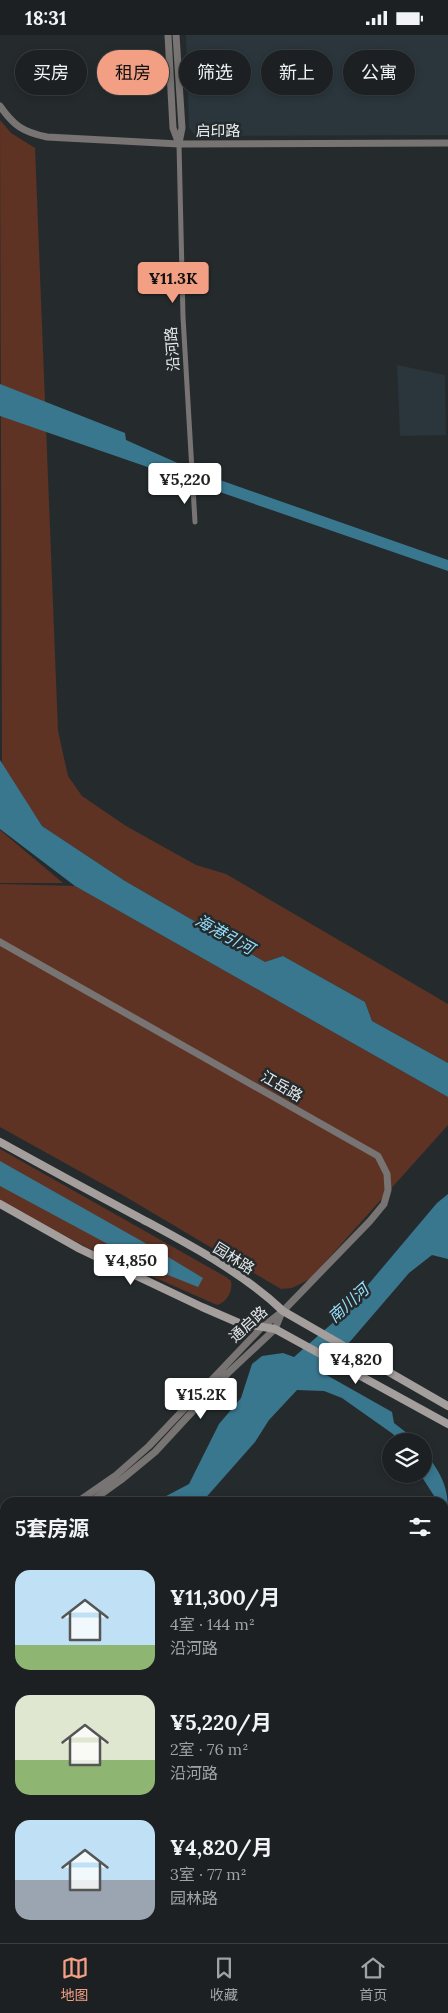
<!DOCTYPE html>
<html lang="zh">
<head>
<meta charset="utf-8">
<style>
	:root { --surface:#1c2022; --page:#25282a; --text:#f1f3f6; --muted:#a0a3a5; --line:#3a3e40; --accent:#f39f83 }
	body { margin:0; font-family:Lora,"Noto Sans SC",serif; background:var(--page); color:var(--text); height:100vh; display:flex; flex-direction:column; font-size:19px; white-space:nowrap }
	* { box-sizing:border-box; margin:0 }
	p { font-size:16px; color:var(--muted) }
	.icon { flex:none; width:28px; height:28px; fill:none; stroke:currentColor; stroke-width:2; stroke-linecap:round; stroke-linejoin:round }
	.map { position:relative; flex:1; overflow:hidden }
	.panel { position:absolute; left:0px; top:1462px; width:449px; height:446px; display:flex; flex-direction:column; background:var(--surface); border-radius:15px 15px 0 0; box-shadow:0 2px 8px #0003,0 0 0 1px var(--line) }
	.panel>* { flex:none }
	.hud { position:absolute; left:15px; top:15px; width:419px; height:45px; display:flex; gap:10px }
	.buttons { position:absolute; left:382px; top:1398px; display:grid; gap:10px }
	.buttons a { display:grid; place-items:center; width:50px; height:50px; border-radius:50%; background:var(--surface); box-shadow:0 2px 8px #0003,0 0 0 1px var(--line); font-size:25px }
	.price { position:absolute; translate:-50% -42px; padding:0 11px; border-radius:5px; background:#fff; color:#222; font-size:16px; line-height:32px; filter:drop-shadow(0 1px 2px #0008) }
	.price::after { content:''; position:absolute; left:50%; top:30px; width:15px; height:11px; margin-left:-8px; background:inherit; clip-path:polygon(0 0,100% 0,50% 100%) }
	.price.active { background:var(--accent); color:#111 }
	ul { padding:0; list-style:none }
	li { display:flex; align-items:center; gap:15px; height:125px; padding:0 15px }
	li span { display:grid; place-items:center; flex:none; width:140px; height:100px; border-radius:15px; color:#555 }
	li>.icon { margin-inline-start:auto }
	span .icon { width:60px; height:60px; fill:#fffc; stroke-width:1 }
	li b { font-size:21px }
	h2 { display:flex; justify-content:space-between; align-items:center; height:60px; padding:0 15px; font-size:21px }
	.tag { padding:0 18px; border-radius:22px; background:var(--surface); box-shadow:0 2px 8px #0003,0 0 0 1px var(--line); font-size:18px; line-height:45px }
	.tag.active { background:var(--accent); color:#111 }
	.status { display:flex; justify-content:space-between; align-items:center; height:35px; padding:0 25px; background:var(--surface); direction:ltr }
	.status svg { height:14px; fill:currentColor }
	.menu { display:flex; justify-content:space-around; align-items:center; height:70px; border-top:1px solid var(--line); background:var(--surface); font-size:14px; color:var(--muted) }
	.menu a { display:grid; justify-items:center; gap:2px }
	.menu .active { color:var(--accent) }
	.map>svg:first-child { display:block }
</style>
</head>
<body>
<div class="status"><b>18:31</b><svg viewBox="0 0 49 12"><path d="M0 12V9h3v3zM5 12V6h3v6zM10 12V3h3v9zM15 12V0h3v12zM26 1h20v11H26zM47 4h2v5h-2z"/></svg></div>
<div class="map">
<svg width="448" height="1908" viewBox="0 0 448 1908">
	<rect width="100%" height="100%" fill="#252b2d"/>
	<path fill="#2a363c" d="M186,0H448V100L196,101L189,93Z
		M397,330L445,340L446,400L400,401Z"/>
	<path fill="#5e3324" d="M0,85L11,98L35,113L58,696L68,741L82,761L126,791L196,830L226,839L448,969V1028L372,986L365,967L283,921L265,927L125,846L42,791L2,730Z
		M0,795L63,848H0Z
		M0,849L75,851L448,1062V1090L310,1244L292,1253L281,1254L126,1162L0,1092Z
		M0,1114L226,1242L231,1246C233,1256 227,1267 217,1270L86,1212L0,1166Z"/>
	<path fill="#39778f" d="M0,349L125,398L126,405L200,438L448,525V536L0,381Z
		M0,725L42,791L125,846L265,927L283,921L365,967L372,986L448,1028V1062L75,851L0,794Z
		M0,1126L145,1208L203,1243L198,1252L158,1236L0,1151Z
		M448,1159V1224L432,1220L409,1238L323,1338L392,1377L394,1388L417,1406H398L393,1399L342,1363L324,1356L297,1355L269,1385L255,1407L202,1467L153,1468L189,1449L219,1389L241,1363L252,1329L262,1321L283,1318L294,1322L345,1277L437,1168Z
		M424,1415C439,1437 448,1448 448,1475L444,1472V1468L438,1467L420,1439H424Z
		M5,1587V1662L0,1671V1593Z"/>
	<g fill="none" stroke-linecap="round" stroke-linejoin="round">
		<path stroke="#777473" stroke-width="5" d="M179,109L183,282L195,487
			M0,1721L5,1717
			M419,1908L420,1904"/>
		<path stroke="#777473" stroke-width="7" d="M168,0L173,93L179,109
			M176,0L182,93L179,108
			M0,71C14,91 23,97 47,102L179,109L448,108
			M0,907L378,1121L387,1139L388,1155L384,1169L370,1186L283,1276L261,1293L149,1411L115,1441L76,1468
			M89,1468L121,1445L155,1417L228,1338L275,1294L282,1277
			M0,1512L5,1510
			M0,1521L5,1518
			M444,1603L448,1597
			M0,1809L5,1811
			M208,1908L211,1904"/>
		<path stroke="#a49f9d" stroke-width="8" d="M0,1107C47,1133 93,1158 140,1183C190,1210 242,1237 283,1276L448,1371
			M0,1169L80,1214L202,1272L239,1288L275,1294L448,1389"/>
	</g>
	<g text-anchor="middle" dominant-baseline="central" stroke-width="5" stroke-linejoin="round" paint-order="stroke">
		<g font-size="15" fill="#e5e8ea" stroke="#252b2d">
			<text x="218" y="95">启印路</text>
			<text transform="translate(172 314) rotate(-94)">沿河路</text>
			<text transform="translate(282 1051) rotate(30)">江岳路</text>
			<text transform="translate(234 1223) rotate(32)">园林路</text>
			<text transform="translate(248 1289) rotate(-42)">通启路</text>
		</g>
		<g font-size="16" font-style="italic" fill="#95defb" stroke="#252b2d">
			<text transform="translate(225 899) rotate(29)">海港引河</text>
			<text transform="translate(348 1268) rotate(-42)">南川河</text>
		</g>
	</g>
</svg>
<div class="buttons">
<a><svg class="icon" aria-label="layers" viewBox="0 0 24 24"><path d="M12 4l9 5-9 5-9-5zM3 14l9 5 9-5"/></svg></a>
</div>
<b class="price active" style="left:173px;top:269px">¥11.3K</b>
<b class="price" style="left:185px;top:470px">¥5,220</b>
<b class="price" style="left:131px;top:1251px">¥4,850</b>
<b class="price" style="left:356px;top:1350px">¥4,820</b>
<b class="price" style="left:201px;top:1385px">¥15.2K</b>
<div class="hud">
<a class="tag">买房</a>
<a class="tag active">租房</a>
<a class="tag">筛选</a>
<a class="tag">新上</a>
<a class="tag">公寓</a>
</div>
<section class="panel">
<h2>5套房源<svg class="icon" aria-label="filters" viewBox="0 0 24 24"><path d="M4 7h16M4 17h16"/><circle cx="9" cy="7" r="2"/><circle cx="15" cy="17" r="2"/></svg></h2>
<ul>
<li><span style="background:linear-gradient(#bfe0f5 75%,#8fb573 0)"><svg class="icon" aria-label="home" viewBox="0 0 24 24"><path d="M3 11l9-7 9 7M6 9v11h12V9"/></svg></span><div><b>¥11,300/月</b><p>4室 · 144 m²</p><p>沿河路</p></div></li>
<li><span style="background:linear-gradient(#dfe7d0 65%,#8fb573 0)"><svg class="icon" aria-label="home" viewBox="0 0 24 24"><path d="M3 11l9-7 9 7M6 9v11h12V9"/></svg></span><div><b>¥5,220/月</b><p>2室 · 76 m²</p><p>沿河路</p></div></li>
<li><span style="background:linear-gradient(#bfe0f5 60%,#9aa5b1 0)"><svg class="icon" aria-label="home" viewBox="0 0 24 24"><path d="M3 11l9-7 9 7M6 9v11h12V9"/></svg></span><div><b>¥4,820/月</b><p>3室 · 77 m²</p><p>园林路</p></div></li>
</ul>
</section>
</div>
<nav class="menu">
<a class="active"><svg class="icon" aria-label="map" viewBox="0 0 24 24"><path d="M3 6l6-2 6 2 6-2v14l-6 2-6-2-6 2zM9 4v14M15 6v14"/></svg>地图</a>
<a><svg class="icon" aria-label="saved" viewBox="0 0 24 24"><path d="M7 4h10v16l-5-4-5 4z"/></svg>收藏</a>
<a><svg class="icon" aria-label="home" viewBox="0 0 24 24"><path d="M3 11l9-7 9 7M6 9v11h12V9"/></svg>首页</a>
</nav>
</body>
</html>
